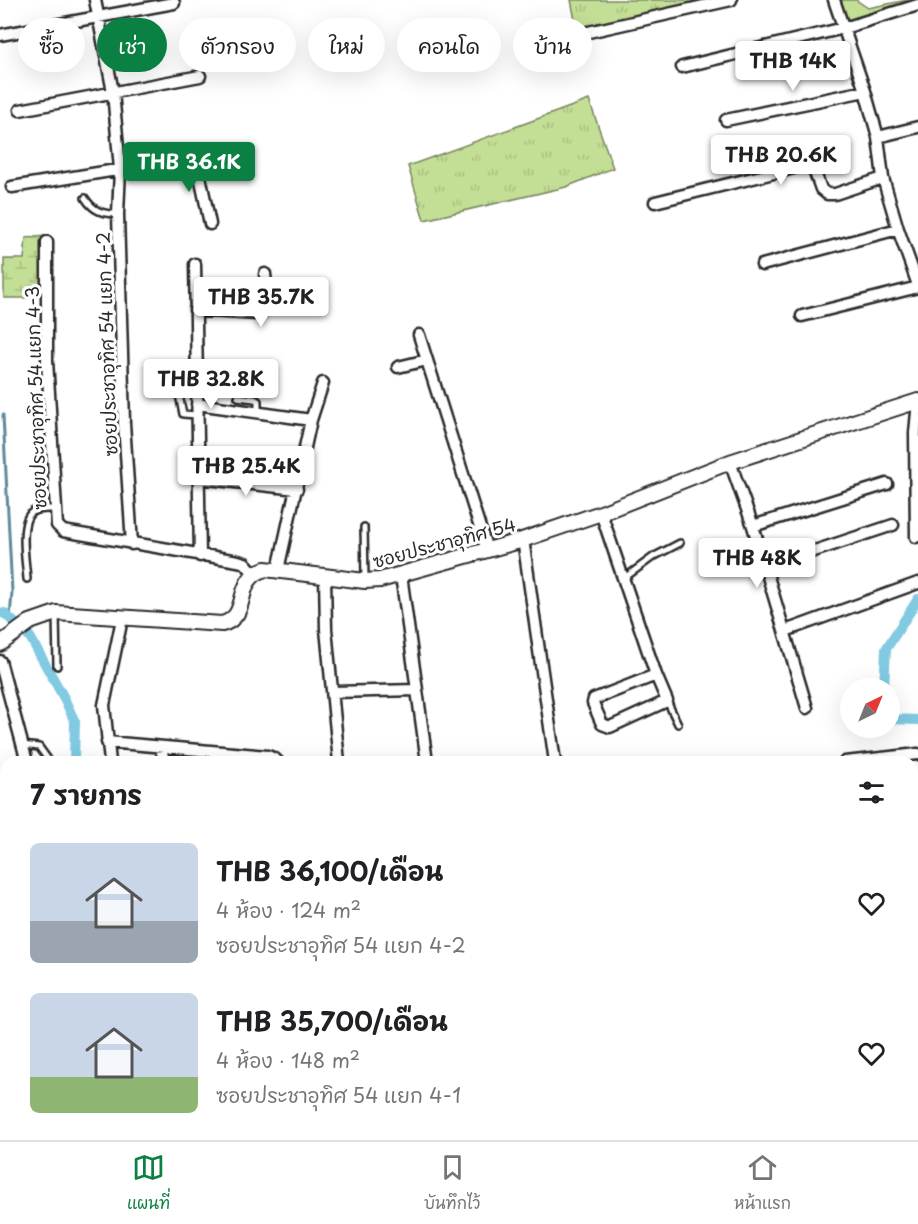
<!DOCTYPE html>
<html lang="th">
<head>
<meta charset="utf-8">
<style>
	:root { --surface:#fff; --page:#f2f2f2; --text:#202124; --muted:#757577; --line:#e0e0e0; --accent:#0b8043 }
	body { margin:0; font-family:"Playpen Sans","Playpen Sans Thai",sans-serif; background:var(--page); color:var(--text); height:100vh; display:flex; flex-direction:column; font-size:22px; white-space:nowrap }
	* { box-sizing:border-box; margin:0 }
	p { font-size:20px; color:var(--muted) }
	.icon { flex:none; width:33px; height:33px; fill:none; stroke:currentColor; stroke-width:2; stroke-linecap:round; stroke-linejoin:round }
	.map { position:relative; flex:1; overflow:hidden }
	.panel { position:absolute; left:0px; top:756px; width:918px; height:384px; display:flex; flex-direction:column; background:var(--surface); border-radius:18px 18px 0 0; box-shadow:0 6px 24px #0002 }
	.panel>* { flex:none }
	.banner { position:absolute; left:18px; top:18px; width:600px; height:54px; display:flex; gap:12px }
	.needle { width:39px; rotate:43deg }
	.tools { position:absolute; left:840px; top:678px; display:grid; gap:12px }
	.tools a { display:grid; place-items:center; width:60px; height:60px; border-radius:50%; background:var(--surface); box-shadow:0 6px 24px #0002; font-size:30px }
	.price { position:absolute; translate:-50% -51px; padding:0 14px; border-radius:6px; background:#fff; color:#222; font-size:20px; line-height:39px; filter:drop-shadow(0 2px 3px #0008) }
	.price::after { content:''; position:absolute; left:50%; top:36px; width:18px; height:14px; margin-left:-9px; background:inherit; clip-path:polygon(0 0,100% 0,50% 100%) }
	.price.selected { background:var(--accent); color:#fff }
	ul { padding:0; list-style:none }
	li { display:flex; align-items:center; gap:18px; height:150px; padding:0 30px }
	li span { display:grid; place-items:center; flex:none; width:168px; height:120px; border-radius:9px; color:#555 }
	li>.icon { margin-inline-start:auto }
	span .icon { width:72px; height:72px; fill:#fffc; stroke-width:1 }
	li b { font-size:26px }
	h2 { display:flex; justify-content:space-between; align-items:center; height:72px; padding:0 30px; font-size:26px }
	.tag { padding:0 21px; border-radius:27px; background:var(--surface); box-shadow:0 6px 24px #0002; font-size:21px; line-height:54px }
	.tag.selected { background:var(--accent); color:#fff }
	.tab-bar { display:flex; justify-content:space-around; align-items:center; height:84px; border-top:2px solid var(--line); background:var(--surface); font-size:16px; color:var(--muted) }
	.tab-bar a { display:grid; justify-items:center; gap:3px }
	.tab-bar .selected { color:var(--accent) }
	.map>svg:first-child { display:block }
</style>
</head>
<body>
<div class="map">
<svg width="918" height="1140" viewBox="0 0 918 1140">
	<defs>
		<pattern id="grass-tufts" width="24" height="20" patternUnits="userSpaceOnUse" patternTransform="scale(1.5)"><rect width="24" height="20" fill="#c3de95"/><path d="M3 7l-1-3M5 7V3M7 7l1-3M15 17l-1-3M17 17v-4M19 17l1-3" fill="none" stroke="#a8bf81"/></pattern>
		<pattern id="wetland-marsh" width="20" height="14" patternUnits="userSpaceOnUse" patternTransform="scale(1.5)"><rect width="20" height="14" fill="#c3de95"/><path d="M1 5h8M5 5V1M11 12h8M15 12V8" fill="none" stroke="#a8bf81"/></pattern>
	</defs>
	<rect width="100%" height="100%" fill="#fff"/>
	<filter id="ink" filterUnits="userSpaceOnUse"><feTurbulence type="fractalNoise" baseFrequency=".0167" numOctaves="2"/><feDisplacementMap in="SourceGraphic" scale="12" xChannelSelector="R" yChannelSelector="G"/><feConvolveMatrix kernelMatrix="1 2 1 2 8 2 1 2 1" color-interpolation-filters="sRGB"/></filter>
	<g filter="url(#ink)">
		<path fill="url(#grass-tufts)" stroke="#778460" stroke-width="1.5" d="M571,0H733V2L578,35Z
			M589,100L613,168L566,187L424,220L408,166Z"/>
		<path fill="url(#wetland-marsh)" stroke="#778460" stroke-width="1.5" d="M45,236L43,285H30L31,298H4V259H24L26,238Z"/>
		<path fill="#c3de95" stroke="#778460" stroke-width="1.5" d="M837,0H856L868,8L907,0H918L850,22L844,19Z"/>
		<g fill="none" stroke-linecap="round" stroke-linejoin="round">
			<path stroke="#5f8a99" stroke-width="3" d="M3,415L12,592L10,618"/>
			<path stroke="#81cae2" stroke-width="10" d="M0,613H4L30,637L64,698L75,722L74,762
				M884,688L886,649L918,599
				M890,719L918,720
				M912,1017L918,1018
				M39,1140L48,1134"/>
			<g stroke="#2b2b2b" stroke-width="10">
				<path id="service" d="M85,198C94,212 103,214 118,214
					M197,376L227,377
					M179,395L183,414L197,415
					M238,397L255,399L258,401V412
					M364,527L365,579
					M27,579C26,563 19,524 31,513C37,508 47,509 55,509
					M623,579L653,557L680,543
					M56,614L57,666
					M667,701L678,724
					M22,745L39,747L47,758"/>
			</g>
			<g stroke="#2b2b2b" stroke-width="15">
				<path id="minor" d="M95,0L113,92L120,169L118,214L124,423L132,544
					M834,0L865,91L878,137L883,178L898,229L918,285
					M584,33L731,0
					M0,35L174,3
					M682,67L844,28L918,5
					M20,110L200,76
					M726,120L865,91
					M878,137L918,127
					M196,157L210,224
					M12,187L196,157L223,150
					M655,202L802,166L813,167L821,189L827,194H835L883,178
					M47,242V360L57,525L63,531L238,561L245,563L254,573
					M195,264L200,556
					M762,265L898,229
					M195,310L258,314C273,308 266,287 265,274
					M802,316L918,287
					M419,335L487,550
					M398,367L427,360
					M197,404L311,420
					M730,462L753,526L807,708
					M198,478L297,489
					M601,513L656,675L667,701L610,727L602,724L593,703L594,699L656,675
					M753,526L887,484
					M916,537L915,433L918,401
					M523,539L555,762
					M766,567L893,525
					M278,570L311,420L323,383
					M401,575L427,762
					M325,576L326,629L339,762
					M785,631L918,583
					M0,661L27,762
					M332,692L417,690
					M107,742L268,756L275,759L278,762
					M161,747L164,762
					M110,762L104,705L122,619
					M845,762L918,754
					M0,909L6,933
					M0,1022L6,1020
					M0,1045L6,1042
					M912,1061L918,1062
					M912,1126L918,1127
					M111,1134L114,1140
					M195,1134L198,1140
					M469,1134L472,1140
					M695,1134L698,1140
					M874,1134L875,1140
					M272,1140L282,1134
					M419,1140L430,1134
					M569,1140L576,1134"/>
			</g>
			<g stroke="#2b2b2b" stroke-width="18">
				<path id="tertiary" d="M0,644L30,622L56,613L222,624C252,616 232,580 265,569L365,581L380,580L516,542L601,513L730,462L918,401"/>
			</g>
			<use href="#service" stroke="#fff" stroke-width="5"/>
			<use href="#minor" stroke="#fff" stroke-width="10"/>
			<use href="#tertiary" stroke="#fff" stroke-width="14"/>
		</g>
	</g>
	<g text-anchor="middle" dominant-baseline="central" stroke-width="6" stroke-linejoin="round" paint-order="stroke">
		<g font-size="18" fill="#2b2b2b" stroke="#fff">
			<text transform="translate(106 344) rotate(-92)">ซอยประชาอุทิศ 54 แยก 4-2</text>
			<text transform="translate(35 398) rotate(-92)">ซอยประชาอุทิศ 54 แยก 4-3</text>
			<text transform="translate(444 542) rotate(-15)">ซอยประชาอุทิศ 54</text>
		</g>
	</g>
</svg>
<div class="tools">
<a><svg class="needle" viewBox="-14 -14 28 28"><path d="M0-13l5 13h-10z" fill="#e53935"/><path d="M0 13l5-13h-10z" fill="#757577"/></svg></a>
</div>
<b class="price" style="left:793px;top:92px">THB 14K</b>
<b class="price" style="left:781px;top:186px">THB 20.6K</b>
<b class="price selected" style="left:189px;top:193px">THB 36.1K</b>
<b class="price" style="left:261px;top:328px">THB 35.7K</b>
<b class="price" style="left:211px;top:410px">THB 32.8K</b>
<b class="price" style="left:246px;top:497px">THB 25.4K</b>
<b class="price" style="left:757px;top:589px">THB 48K</b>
<div class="banner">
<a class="tag">ซื้อ</a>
<a class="tag selected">เช่า</a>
<a class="tag">ตัวกรอง</a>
<a class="tag">ใหม่</a>
<a class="tag">คอนโด</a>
<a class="tag">บ้าน</a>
</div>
<section class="panel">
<h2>7 รายการ<svg class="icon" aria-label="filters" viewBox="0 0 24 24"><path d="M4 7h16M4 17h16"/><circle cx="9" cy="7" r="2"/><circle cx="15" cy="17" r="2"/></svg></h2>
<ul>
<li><span style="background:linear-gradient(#c9d6e8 65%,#9aa5b1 0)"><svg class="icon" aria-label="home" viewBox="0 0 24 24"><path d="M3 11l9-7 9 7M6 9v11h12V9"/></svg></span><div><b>THB 36,100/เดือน</b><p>4 ห้อง · 124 m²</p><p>ซอยประชาอุทิศ 54 แยก 4-2</p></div><svg class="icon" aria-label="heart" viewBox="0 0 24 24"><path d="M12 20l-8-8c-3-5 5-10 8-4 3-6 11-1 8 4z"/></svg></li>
<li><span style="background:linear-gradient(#c9d6e8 70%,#8fb573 0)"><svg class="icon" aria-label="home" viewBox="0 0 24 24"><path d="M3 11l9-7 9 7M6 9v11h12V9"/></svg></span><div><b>THB 35,700/เดือน</b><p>4 ห้อง · 148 m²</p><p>ซอยประชาอุทิศ 54 แยก 4-1</p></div><svg class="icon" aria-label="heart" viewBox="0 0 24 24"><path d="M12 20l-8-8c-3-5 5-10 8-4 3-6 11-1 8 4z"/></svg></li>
</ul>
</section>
</div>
<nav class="tab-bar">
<a class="selected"><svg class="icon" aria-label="map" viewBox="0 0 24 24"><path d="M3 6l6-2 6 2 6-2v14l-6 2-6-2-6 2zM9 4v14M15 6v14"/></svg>แผนที่</a>
<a><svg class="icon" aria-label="saved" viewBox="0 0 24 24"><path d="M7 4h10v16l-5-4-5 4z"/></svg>บันทึกไว้</a>
<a><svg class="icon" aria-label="home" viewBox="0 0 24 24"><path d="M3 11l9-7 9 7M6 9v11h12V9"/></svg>หน้าแรก</a>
</nav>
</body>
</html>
